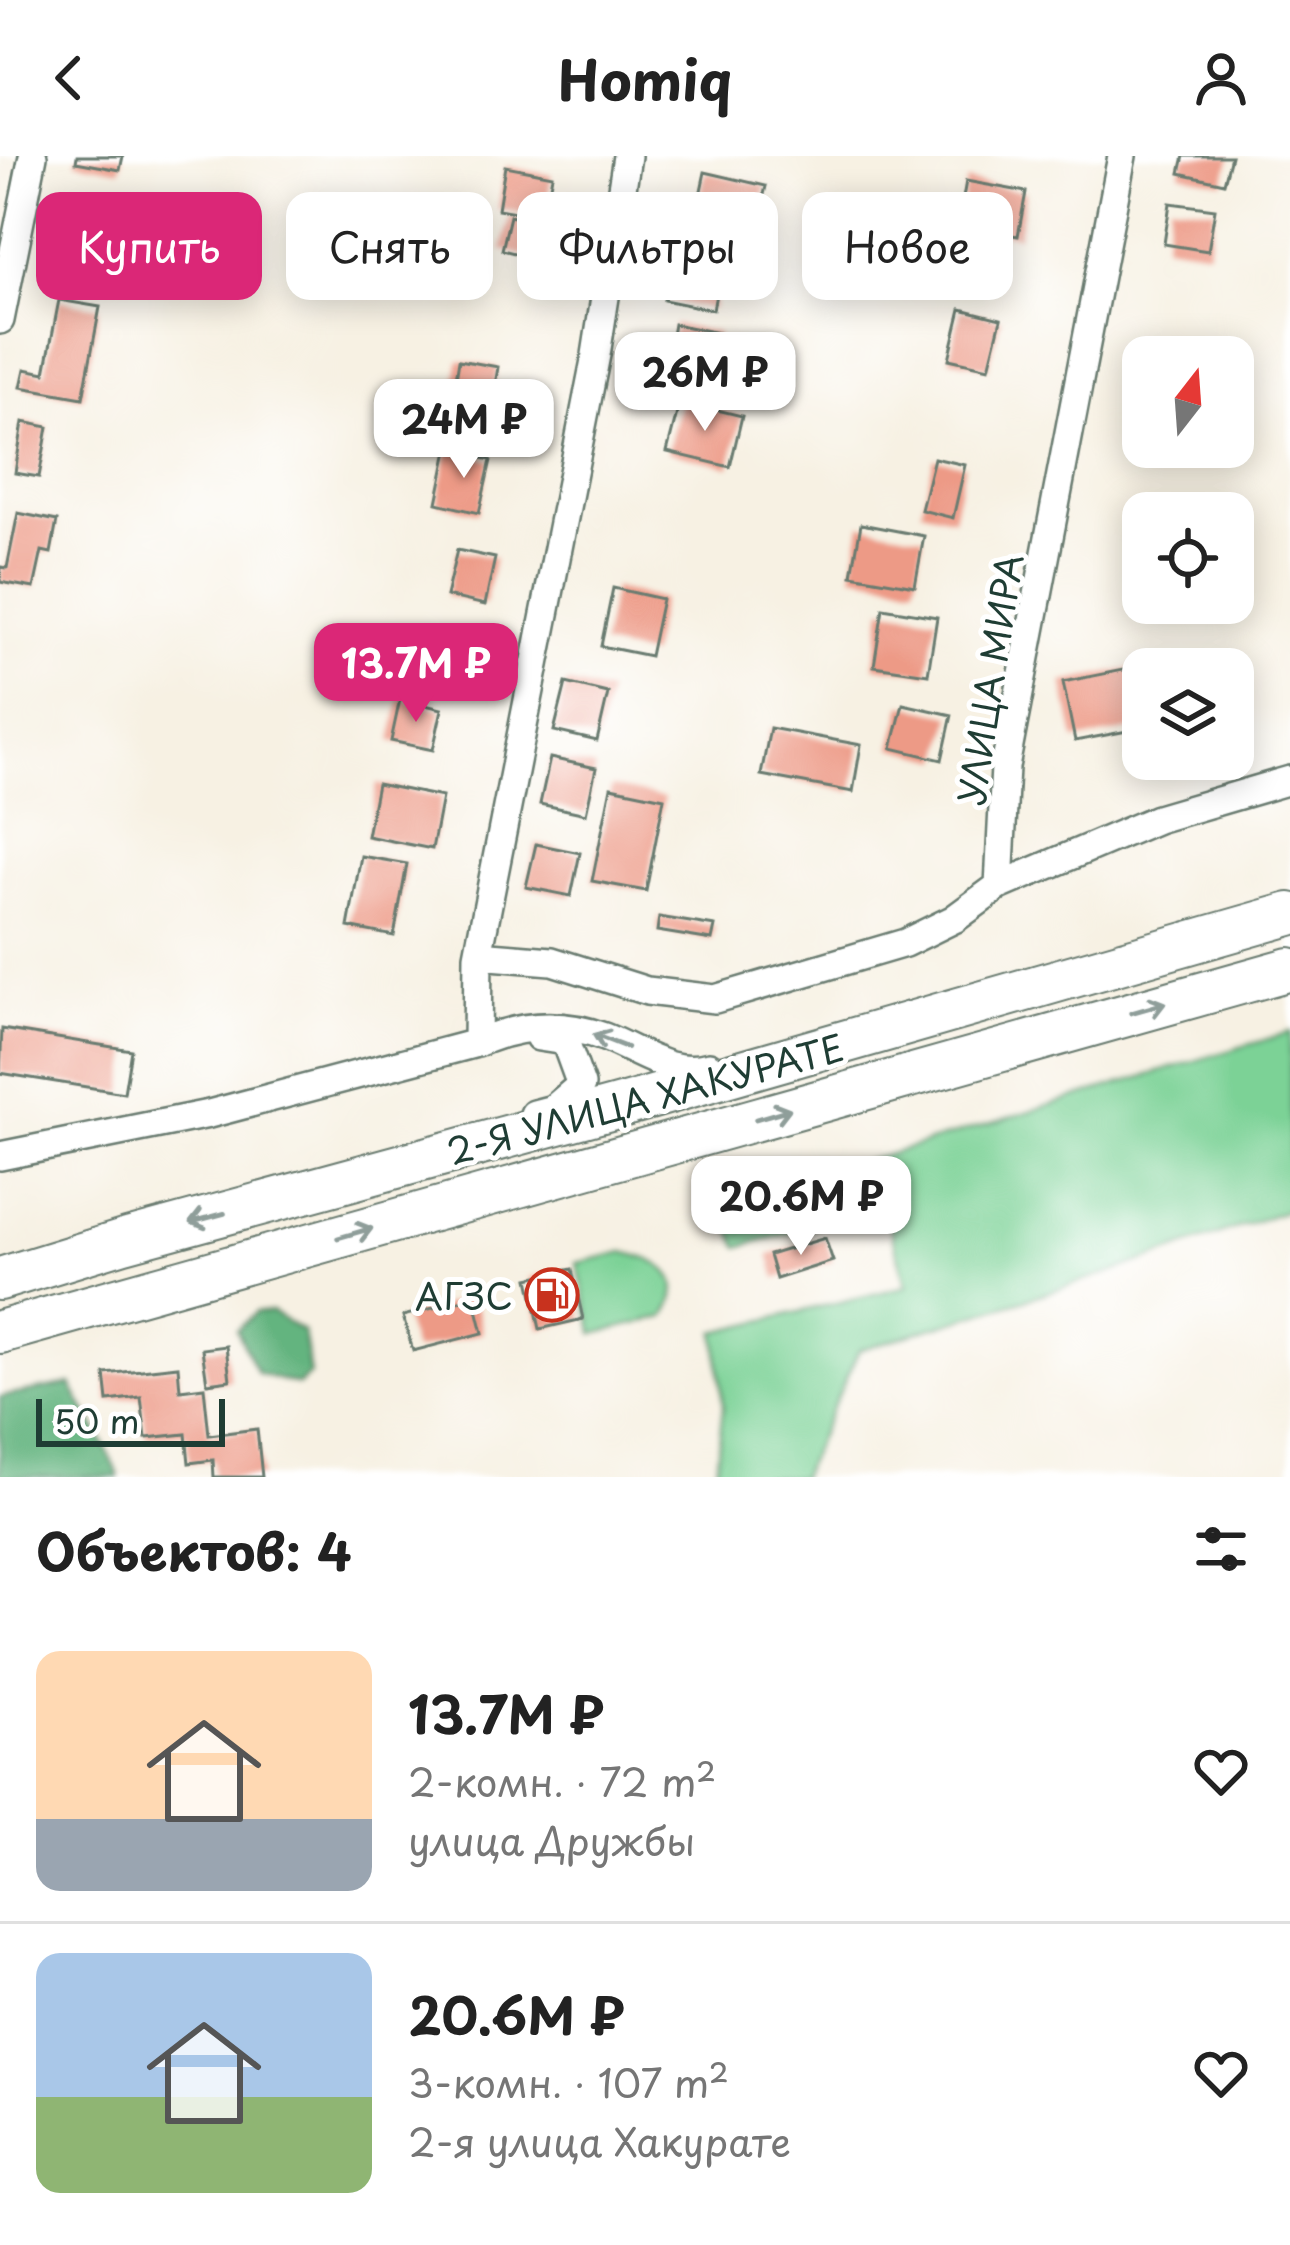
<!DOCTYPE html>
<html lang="ru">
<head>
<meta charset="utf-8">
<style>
	:root { --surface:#fff; --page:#f6f6f6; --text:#222; --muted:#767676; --line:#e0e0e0; --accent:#db2777 }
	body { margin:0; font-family:"Playpen Sans",sans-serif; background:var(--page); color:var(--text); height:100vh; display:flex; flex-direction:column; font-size:45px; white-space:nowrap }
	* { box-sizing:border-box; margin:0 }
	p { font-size:39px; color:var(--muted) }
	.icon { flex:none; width:66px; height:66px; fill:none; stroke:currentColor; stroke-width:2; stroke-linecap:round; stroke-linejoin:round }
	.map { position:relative; height:1321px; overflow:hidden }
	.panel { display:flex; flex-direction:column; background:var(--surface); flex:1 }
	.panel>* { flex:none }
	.top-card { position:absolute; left:36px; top:36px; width:1218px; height:108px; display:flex; gap:24px }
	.needle { width:78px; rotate:17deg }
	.tools { position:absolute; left:1122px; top:180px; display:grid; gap:24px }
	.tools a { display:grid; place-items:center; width:132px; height:132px; border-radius:24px; background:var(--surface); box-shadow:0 6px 30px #0003; font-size:60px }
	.scale { position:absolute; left:36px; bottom:30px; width:189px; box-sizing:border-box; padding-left:12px; border:6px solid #1f3d34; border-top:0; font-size:33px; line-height:42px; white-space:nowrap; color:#1f3d34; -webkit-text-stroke:9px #fff; paint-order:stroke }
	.price { position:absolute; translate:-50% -102px; padding:0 27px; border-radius:24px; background:#fff; color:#222; font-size:39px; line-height:78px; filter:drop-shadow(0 3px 6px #0008) }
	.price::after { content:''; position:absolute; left:50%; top:72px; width:36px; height:27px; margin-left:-18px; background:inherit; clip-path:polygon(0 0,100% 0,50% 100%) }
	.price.active { background:var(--accent); color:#fff }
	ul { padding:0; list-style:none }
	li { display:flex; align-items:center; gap:36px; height:300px; padding:0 36px }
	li+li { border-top:3px solid var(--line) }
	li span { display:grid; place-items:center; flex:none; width:336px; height:240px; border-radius:24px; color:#555 }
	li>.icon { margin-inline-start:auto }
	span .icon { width:144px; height:144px; fill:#fffc; stroke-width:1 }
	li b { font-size:51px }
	h2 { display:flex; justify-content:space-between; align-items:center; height:144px; padding:0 36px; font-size:51px }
	.pill { padding:0 42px; border-radius:24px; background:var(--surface); box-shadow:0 6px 30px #0003; font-size:42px; line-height:108px }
	.pill.active { background:var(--accent); color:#fff }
	header { display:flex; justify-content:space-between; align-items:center; height:156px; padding:0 36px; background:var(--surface); font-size:54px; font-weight:700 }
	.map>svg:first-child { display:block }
</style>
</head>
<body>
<header><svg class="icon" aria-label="back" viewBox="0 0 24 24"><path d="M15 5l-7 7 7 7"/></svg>Homiq<svg class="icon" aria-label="person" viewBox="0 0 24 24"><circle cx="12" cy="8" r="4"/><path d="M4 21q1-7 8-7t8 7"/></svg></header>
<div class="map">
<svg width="1290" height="1321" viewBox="0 0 1290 1321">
	<rect width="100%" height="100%" fill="#fff"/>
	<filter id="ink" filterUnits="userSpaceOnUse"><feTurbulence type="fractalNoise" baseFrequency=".00833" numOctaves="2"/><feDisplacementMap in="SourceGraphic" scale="24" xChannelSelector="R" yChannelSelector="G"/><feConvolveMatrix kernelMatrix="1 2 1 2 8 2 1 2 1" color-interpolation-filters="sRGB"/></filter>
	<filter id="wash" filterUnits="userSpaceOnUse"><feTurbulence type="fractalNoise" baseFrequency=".004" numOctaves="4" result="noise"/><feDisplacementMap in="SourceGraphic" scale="48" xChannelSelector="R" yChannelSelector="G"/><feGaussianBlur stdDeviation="2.7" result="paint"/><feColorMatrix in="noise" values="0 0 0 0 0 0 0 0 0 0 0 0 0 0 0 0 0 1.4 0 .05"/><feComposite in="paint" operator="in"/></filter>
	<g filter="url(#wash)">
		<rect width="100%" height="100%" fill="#f7f1e3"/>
		<path fill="#7bd296" stroke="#4d8865" stroke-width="3" d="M1290,876V1053L1111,1117L859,1194L800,1321H715L723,1251L716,1176L907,1130L883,1050L739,1091L719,1050Z
			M624,1096C662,1105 691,1120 665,1161L594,1178L577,1107Z"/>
		<path fill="#64b47f" stroke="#42785a" stroke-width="3" d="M256,1156H272L303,1176L310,1219L298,1229L257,1217L237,1174Z
			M71,1228C79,1245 118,1309 119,1321H0V1241Z"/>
		<g id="blocks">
			<path fill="#ed9a86" d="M77,0H123L120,14L76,6Z
				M1184,0H1231L1224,27L1180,17Z
				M505,10L552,19L544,61L498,53Z
				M705,16L766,30L756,72L747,70L740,99L700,89L706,61L696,58Z
				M966,25L1026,36L1018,80L958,70Z
				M1170,47L1215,53L1208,95L1164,88Z
				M510,60L554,71L546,105L502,94Z
				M63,83L99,90L91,129L56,122Z
				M673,91L723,100L713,154L664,144Z
				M59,144L100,151L83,242L21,231L25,213L45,217Z
				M961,153L1001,163L989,212L949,203Z
				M674,168L718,177L706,244L662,236Z
				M459,204L498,211L490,260L451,253Z
				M680,245L742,260L730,311L667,296Z
				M23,266L48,271L39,321L15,317Z
				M448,294L491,304L479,357L437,347Z
				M934,302L965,309L953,362L921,354Z
				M18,357L57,365L51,397L42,395L34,432L0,426L1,411L7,412Z
				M861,368L924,380L915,430L852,419Z
				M457,394L495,402L485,449L446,440Z
				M613,432L662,443L650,500L601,490Z
				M883,452L937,461L928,518L874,510Z
				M1143,510V572L1075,585L1063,526Z
				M566,527L608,537L597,585L554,575Z
				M400,543L442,553L433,594L391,585Z
				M903,548L952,559L942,604L892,592Z
				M770,572L861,589L853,636L761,619Z
				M550,602L596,612L586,658L540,648Z
				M377,628L442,641L432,693L367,680Z
				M611,631L664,642L646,735L592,725Z
				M536,688L580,697L571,740L526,731Z
				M361,700L407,708L394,780L348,771Z
				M659,761L715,770L712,784L657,775Z
				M2,873L131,894L124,937L0,917Z
				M825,1082L833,1105L776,1123L769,1099Z
				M572,1113L583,1163L540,1173L529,1122Z
				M474,1141L483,1177L413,1195L403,1160Z
				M226,1190L230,1224L207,1227L202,1193Z
				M178,1210L180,1234L204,1231L209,1279L257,1273L262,1321H214L213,1304L189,1307L186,1278L146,1282L141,1241L108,1245L105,1218Z"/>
		</g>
	</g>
	<g filter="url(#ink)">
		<use href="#blocks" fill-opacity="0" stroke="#6b7c71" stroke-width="3"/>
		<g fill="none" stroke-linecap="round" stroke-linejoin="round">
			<g stroke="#6b7c71" stroke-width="32">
				<path id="minor" d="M0,164L33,0
					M999,730L1157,663L1290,624
					M478,799L552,805L647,835L715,843L905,787L954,763L999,730L1005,611L1122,0
					M477,887L478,799L596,199L627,0
					M534,958L553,953L581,929L565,885L539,881
					M0,1000L209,958L477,887C518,869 561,865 604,881C640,895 671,921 709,910"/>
			</g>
			<g stroke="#6b7c71" stroke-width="46">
				<path id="primary" d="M0,1123L124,1085L628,948L1290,758
					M0,1176L1290,813"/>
			</g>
			<use href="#minor" stroke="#fff" stroke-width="27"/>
			<use href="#primary" stroke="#fff" stroke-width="42"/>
		</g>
		<defs><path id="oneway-shaft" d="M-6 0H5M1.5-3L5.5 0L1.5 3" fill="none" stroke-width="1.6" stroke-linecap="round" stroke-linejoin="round" transform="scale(3)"/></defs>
		<g stroke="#8f9e9a">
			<use href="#oneway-shaft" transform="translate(1148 852) rotate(-16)"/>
			<use href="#oneway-shaft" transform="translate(610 885) rotate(-159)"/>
			<use href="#oneway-shaft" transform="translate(773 958) rotate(-16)"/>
			<use href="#oneway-shaft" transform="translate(207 1062) rotate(165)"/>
			<use href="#oneway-shaft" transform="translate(355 1077) rotate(-16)"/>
		</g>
	</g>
	<defs>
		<g id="fuel-ring" transform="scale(2.7)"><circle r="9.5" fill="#fff" stroke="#c8321e" stroke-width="1.5"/><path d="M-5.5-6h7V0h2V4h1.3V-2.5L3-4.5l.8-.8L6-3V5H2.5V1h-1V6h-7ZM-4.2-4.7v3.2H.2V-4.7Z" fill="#c8321e"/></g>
	</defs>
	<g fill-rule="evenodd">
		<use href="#fuel-ring" x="552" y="1139"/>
	</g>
	<g text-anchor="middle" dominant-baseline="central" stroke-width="10" stroke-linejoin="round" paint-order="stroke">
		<g font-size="36" fill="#1f3d34" stroke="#fff">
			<text transform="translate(989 523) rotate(-81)">УЛИЦА МИРА</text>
			<text transform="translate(645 942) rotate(-15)">2-Я УЛИЦА ХАКУРАТЕ</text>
		</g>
		<g font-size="36" fill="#1f3d34" stroke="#fff" text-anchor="end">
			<text x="513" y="1139">АГЗС</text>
		</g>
	</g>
</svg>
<div class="tools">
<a><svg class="needle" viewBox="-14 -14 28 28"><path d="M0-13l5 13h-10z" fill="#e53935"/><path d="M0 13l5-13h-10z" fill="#767676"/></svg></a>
<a><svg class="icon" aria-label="locate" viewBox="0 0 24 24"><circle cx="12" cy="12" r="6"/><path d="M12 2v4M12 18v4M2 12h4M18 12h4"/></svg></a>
<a><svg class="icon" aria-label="layers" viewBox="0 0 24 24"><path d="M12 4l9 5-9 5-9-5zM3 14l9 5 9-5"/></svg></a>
</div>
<div class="scale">50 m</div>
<b class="price" style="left:705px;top:278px">26M ₽</b>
<b class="price" style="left:464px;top:325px">24M ₽</b>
<b class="price active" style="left:416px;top:569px">13.7M ₽</b>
<b class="price" style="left:801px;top:1102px">20.6M ₽</b>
<div class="top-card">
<a class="pill active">Купить</a>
<a class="pill">Снять</a>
<a class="pill">Фильтры</a>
<a class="pill">Новое</a>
</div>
</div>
<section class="panel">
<h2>Объектов: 4<svg class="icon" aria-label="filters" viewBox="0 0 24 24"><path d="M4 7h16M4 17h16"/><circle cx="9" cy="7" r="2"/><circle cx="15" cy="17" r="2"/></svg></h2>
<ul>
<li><span style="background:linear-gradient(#ffd9b3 70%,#9aa5b1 0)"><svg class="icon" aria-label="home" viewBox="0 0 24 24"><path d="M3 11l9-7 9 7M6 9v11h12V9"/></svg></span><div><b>13.7M ₽</b><p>2-комн. · 72 m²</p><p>улица Дружбы</p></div><svg class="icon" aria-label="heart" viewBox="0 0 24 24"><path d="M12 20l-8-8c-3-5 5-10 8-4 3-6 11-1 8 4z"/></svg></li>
<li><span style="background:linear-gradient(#a9c7e8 60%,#8fb573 0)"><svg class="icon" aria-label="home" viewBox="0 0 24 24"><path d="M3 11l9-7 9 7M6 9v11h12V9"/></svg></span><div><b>20.6M ₽</b><p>3-комн. · 107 m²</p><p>2-я улица Хакурате</p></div><svg class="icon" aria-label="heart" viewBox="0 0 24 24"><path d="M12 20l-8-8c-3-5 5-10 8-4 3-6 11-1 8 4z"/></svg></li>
</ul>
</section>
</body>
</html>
